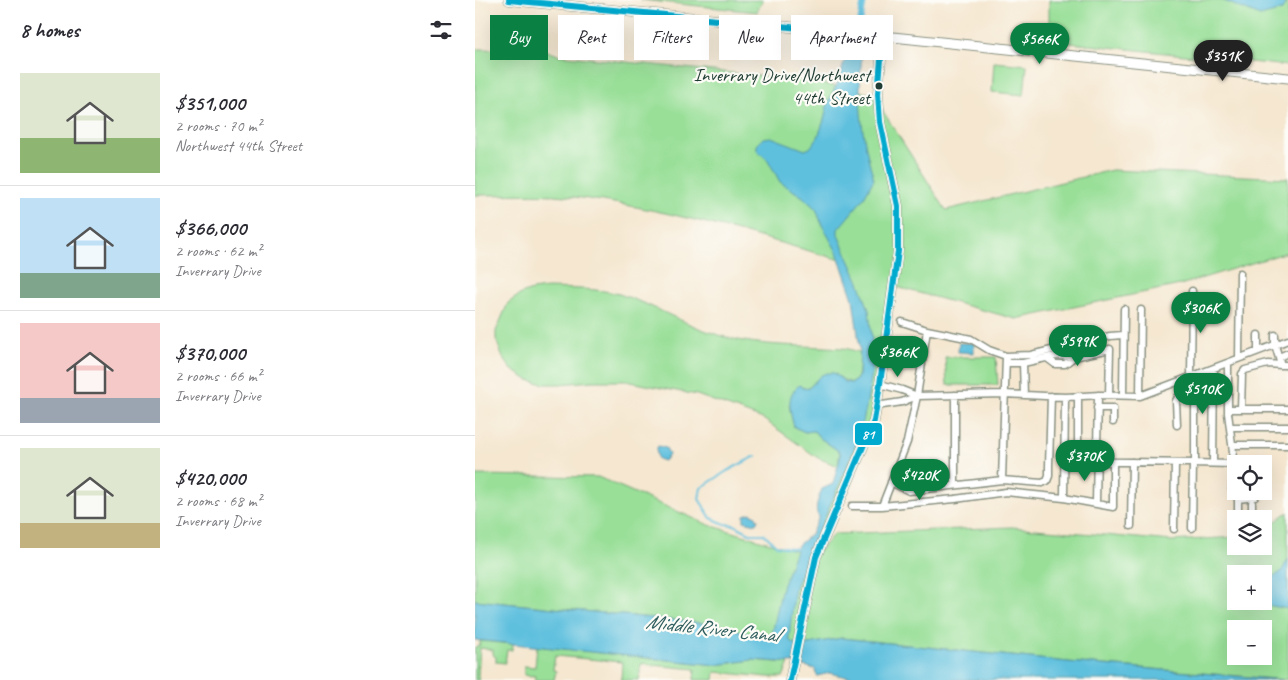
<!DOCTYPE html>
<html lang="en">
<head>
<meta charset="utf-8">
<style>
	:root { --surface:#fff; --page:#f7f7f7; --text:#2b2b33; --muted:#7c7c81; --line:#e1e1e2; --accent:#0b8043 }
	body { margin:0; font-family:Caveat,sans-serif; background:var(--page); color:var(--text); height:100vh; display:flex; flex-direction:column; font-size:19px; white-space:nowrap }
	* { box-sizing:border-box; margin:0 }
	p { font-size:16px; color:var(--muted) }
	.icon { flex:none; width:28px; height:28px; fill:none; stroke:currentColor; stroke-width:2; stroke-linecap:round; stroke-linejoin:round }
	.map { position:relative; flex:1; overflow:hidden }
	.panel { display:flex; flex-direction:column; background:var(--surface); width:475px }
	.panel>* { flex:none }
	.hud { position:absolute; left:15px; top:15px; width:475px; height:45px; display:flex; gap:10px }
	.fabs { position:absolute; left:752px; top:455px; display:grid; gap:10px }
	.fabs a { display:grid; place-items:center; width:45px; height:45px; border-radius:0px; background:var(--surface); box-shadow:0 5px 20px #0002; font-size:25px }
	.price { position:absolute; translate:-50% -42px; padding:0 11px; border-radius:18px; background:var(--accent); color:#fff; font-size:16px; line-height:32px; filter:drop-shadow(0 1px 2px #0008) }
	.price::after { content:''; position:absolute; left:50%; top:30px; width:15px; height:11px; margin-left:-8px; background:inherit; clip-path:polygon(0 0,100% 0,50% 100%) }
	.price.current { background:#222; color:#fff }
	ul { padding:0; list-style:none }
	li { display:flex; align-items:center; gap:15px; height:125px; padding:0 20px }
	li+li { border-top:1px solid var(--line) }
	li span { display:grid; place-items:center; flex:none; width:140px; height:100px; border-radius:0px; color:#555 }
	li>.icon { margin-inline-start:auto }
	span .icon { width:60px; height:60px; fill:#fffc; stroke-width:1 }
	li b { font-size:21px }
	h2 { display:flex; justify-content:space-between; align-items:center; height:60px; padding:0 20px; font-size:21px }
	.chip { padding:0 18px; border-radius:0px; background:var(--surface); box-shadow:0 5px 20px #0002; font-size:18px; line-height:45px }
	.chip.current { background:var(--accent); color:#fff }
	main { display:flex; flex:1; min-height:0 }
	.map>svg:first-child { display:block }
</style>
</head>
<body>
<main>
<section class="panel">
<h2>8 homes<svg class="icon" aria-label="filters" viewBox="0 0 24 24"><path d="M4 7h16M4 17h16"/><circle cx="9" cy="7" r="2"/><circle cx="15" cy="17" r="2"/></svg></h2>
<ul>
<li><span style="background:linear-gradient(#dfe7d0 65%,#8fb573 0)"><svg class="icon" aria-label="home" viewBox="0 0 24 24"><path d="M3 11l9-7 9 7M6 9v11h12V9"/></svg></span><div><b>$351,000</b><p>2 rooms · 70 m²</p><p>Northwest 44th Street</p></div></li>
<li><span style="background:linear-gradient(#bfe0f5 75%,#7fa58c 0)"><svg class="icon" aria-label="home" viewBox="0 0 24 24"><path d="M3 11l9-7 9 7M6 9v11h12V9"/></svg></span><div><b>$366,000</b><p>2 rooms · 62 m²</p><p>Inverrary Drive</p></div></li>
<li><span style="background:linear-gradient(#f6c9c9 75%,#9aa5b1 0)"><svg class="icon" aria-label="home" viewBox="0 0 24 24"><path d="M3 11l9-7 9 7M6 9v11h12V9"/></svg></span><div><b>$370,000</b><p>2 rooms · 66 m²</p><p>Inverrary Drive</p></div></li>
<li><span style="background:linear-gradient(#dfe7d0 75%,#c2b280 0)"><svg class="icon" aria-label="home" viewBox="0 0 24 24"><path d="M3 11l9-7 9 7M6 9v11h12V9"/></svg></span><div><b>$420,000</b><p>2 rooms · 68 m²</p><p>Inverrary Drive</p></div></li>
</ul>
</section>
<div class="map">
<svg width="813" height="680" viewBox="0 0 813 680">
	<rect width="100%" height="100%" fill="#fdfcf7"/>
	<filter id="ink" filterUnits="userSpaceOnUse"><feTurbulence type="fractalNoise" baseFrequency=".02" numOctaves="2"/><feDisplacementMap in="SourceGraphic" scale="10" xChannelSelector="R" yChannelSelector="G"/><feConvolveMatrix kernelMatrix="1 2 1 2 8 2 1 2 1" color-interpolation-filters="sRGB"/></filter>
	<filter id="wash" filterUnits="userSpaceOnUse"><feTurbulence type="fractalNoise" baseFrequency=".0096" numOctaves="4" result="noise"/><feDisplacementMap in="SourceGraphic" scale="20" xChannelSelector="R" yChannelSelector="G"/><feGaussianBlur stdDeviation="1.12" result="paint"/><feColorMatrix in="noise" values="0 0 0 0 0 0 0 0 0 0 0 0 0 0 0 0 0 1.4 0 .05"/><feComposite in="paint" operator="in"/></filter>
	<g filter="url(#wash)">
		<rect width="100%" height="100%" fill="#f5e7d0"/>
		<path fill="#99df98" stroke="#5c8e66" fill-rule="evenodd" d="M166,0H288L282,12Z
			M574,0H812L813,1V66L586,42L574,29Z
			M0,49L70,50L83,55L336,81L397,94L471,210L637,170L813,178V252L705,285L541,319L418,286L399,421L344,551L359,534L537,527L697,541L761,537V546H789V530L813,512V680L593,662L367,638L334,644L317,643L314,638L292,639L246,625L0,600V475L123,477L234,525L329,553L353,504L390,401L388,310L369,261C278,235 186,207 91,196C62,193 30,195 0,195ZM761,574H789V601H761ZM761,629H789V656H761Z
			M519,62L552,65L549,95L517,92Z
			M72,288C95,289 122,288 144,294C180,305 213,327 250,337C288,347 327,345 367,348C373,348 379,351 385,352C384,374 386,395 359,373L345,376L335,387L327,388L325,385L314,405L319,427L330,432L339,431L345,438L365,452L363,466L343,458L288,419L222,395L151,381H117L85,384H69L53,380L36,369L27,356L21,339V331L33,303L46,294L57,290Z
			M470,357H521L523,385H472Z
			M5,641L38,644L37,650H32L30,663L21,662V657L18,655V650L5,648L3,675L4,680H0V647L5,645Z
			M62,646L241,665L277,660L314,663L308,677H293L240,672L239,680H219L220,669L166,664L164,680H146L147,662L80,656L78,670L81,671L79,680H60V676L49,675V666L60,667Z"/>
		<path fill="#5fc0de" stroke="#3f7e89" d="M747,0H808L810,5L807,10L785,16Z
			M375,45L388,46C382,94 385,133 399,179L388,199L363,229V235L384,282L394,310L399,362L391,408L384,438L320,587L314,638L317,643L334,644L367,638L593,662L808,680H399L372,677L355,673L342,676L340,669L319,663L277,660L241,665L0,640V600L246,625L292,639L297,635L307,587L323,545L336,534L344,517C338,509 344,498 347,489L358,484L365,458V452L345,438L339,431L330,432L319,427C315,412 310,394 325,385L327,388L335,387L345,376L351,373H359L370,382L376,383L381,380L384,375L385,349L378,299L362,252L347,225L341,209L328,197L305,182L293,160L282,150V145L289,138L296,137L330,150L335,148L343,137L349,120L353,102L362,84Z
			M484,343H499V353L483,352Z
			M183,446L191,448L194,454L189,461L183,459L181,450Z
			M275,513L280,515L283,520L281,524L269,521V515Z
			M813,559V609L770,601H789V577L800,576L806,572Z"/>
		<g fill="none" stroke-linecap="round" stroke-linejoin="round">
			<path stroke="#5fc0de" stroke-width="2" d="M281,456L252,471L226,488L224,499L236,518L250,524L259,525L277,534H289L302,546L322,549"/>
			<path stroke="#5fc0de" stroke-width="6" d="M385,23L389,0"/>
		</g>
	</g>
	<g filter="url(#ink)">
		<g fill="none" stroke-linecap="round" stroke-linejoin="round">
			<g stroke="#8a9282" stroke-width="9">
				<path id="street" d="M427,322L452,330
					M800,335V345L806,365H813
					M783,351V335
					M804,357L813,353
					M572,358L580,364H590L599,357
					M764,358L765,273
					M531,363H548L549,395
					M548,363L580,356L599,357L635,349L634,395
					M716,376L717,291
					M405,384L427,390L442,396
					M648,395L649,309
					M665,396L666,310
					M590,397L589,498L531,492L480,499L407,506L432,442L442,396L452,330L496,339L514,350L531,356L556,355L635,336L648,335
					M401,406L427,402L442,396L529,394L590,397L626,395L665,396L813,340
					M622,408H638V422
					M753,409H813
					M766,409L767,374L770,370L793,364L806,365
					M702,425L701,401L703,397H720
					M755,427H813
					M757,445H813
					M590,461L718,463
					M603,462V396
					M720,463V375
					M738,463L739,368
					M527,480L531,356
					M416,482L434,491L527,480L567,483L572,481L574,476V466L576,396
					M480,485V395
					M589,498L638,507V462
					M763,499L780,497L784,491
					M621,503L623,395
					M377,506H407
					M763,519V499L757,490L758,469L756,464L781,463
					M777,519V503
					M656,526L657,462
					M717,528L718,463L756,464L758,452L753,413V363
					M699,529L700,463"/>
			</g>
			<g stroke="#8a9282" stroke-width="11">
				<path id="secondary" d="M34,0L408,36L813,78
					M315,680L341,557L399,421L405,384L423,251V206L405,122L403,94L408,36"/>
			</g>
			<use href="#street" stroke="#fff" stroke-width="6"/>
			<use href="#secondary" stroke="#fff" stroke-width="9"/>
			<g stroke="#fdfcf7" stroke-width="10">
				<path id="bus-1" d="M34,0L408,36L403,94L405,122L423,206V251L405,384L399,421L341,557L315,680"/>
			</g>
			<use href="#bus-1" stroke="#00a9ce" stroke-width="6"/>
		</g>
	</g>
	<circle fill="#1f3d34" stroke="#fdfcf7" stroke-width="2" cx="404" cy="86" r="4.5"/>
	<g text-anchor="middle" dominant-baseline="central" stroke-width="4.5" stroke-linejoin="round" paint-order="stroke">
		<g font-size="19" fill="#1f3d34" stroke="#fdfcf7" text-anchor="end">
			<text x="395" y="75">Inverrary Drive/Northwest<tspan x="395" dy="23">44th Street</tspan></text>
		</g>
		<g font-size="21" font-style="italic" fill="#2f5e5e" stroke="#fdfcf7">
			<text transform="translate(237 628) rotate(6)">Middle River Canal</text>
		</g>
	</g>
	<rect stroke="#fdfcf7" stroke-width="2" x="379" y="422" width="29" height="24" rx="5" fill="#00a9ce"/>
	<g font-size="14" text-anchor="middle" font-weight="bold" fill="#fff">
		<text x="393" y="439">81</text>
	</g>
</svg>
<div class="fabs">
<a><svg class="icon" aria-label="locate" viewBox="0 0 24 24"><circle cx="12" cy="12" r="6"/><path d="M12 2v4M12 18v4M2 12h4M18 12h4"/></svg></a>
<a><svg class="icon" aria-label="layers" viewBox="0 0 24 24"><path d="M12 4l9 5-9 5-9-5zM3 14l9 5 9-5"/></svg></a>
<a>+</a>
<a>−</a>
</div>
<b class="price" style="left:565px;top:65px">$566K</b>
<b class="price current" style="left:748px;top:82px">$351K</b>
<b class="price" style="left:726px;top:334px">$306K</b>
<b class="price" style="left:603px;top:367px">$599K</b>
<b class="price" style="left:423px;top:378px">$366K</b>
<b class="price" style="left:728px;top:415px">$510K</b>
<b class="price" style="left:610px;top:482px">$370K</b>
<b class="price" style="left:445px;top:501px">$420K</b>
<div class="hud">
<a class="chip current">Buy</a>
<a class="chip">Rent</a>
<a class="chip">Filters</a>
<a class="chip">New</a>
<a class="chip">Apartment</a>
</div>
</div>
</main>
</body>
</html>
